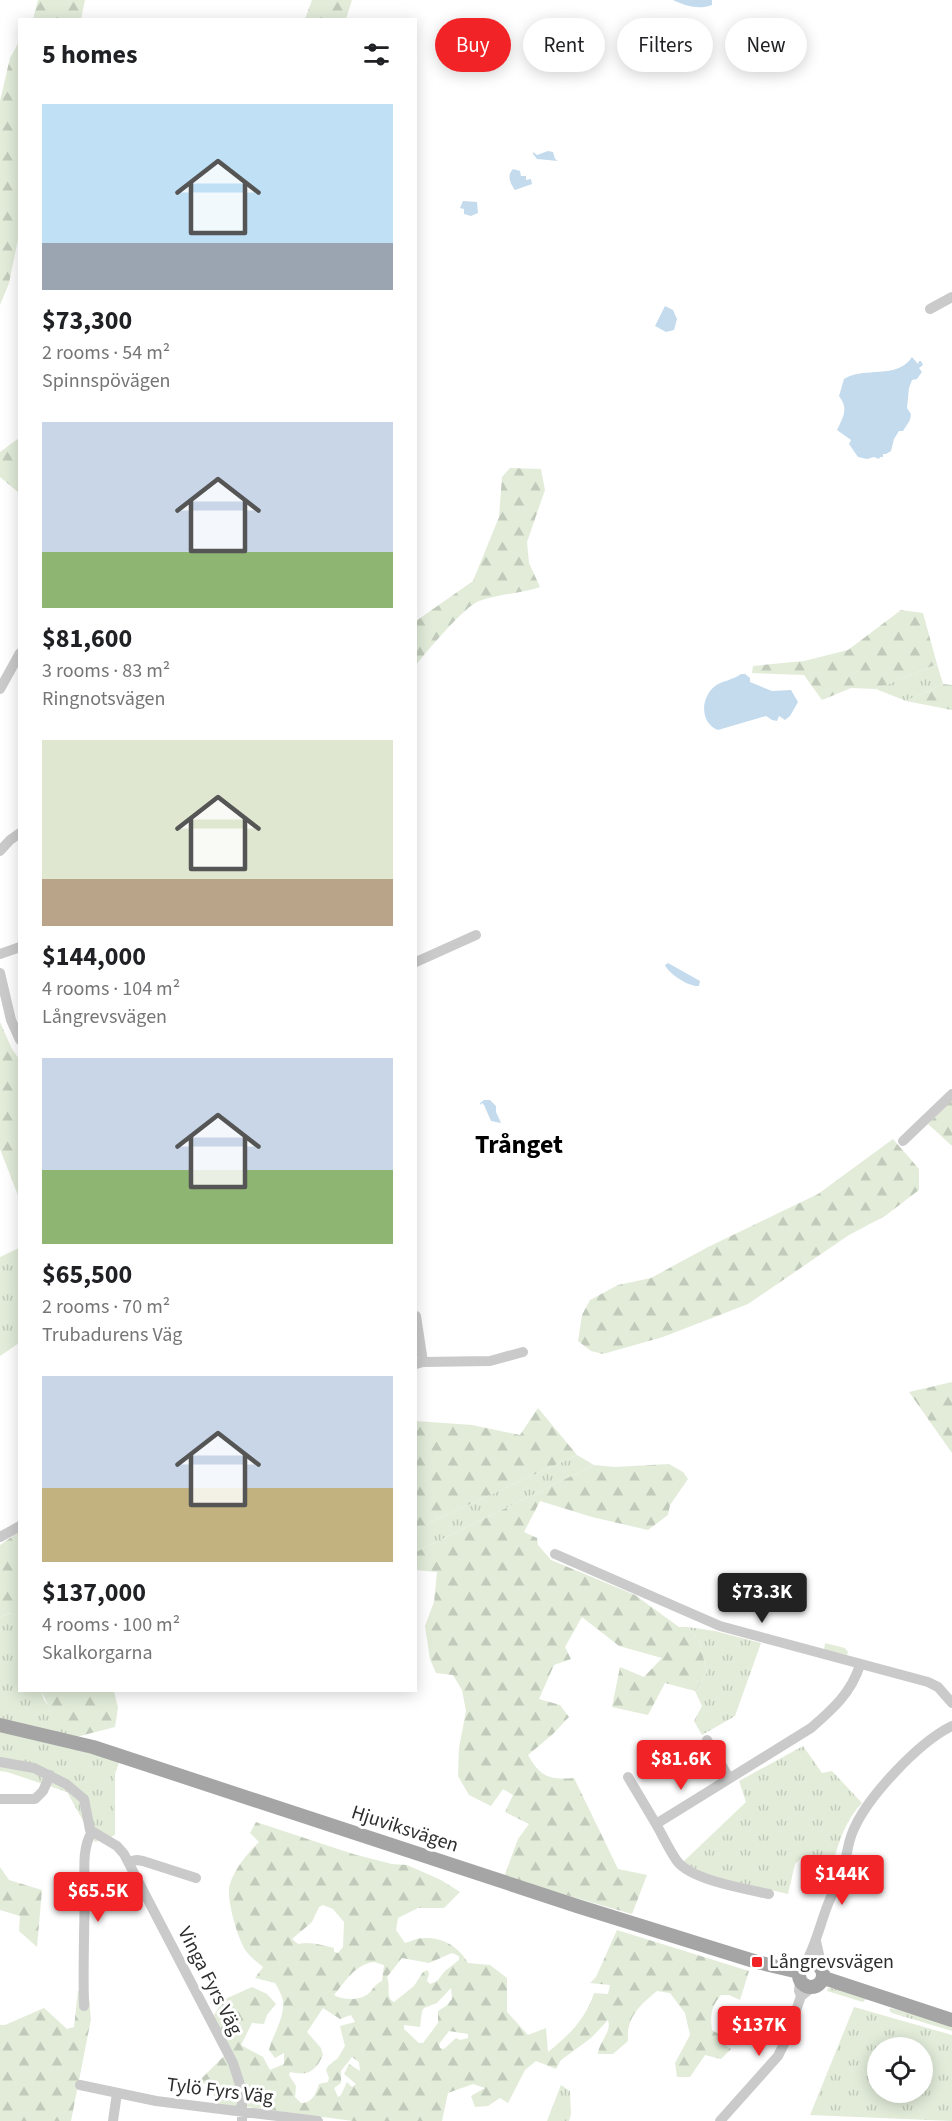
<!DOCTYPE html>
<html lang="en">
<head>
<meta charset="utf-8">
<style>
	:root { --surface:#fff; --page:#f6f6f6; --text:#202124; --muted:#757577; --accent:#f12326 }
	body { margin:0; font-family:"Source Sans 3",sans-serif; background:var(--page); color:var(--text); height:100vh; display:flex; flex-direction:column; font-size:22px; white-space:nowrap }
	* { box-sizing:border-box; margin:0 }
	p { font-size:20px; color:var(--muted) }
	.icon { flex:none; width:33px; height:33px; fill:none; stroke:currentColor; stroke-width:2; stroke-linecap:round; stroke-linejoin:round }
	.map { position:relative; flex:1; overflow:hidden }
	.details { position:absolute; left:18px; top:18px; width:399px; height:1674px; display:flex; flex-direction:column; background:var(--surface); border-radius:0px; box-shadow:0 3px 15px #0003 }
	.details>* { flex:none }
	.banner { position:absolute; left:435px; top:18px; width:426px; height:54px; display:flex; gap:12px }
	.tools { position:absolute; left:867px; top:2037px; display:grid; gap:12px }
	.tools a { display:grid; place-items:center; width:66px; height:66px; border-radius:50%; background:var(--surface); box-shadow:0 3px 15px #0003; font-size:30px }
	.price { position:absolute; translate:-50% -51px; padding:0 14px; border-radius:6px; background:var(--accent); color:#fff; font-size:20px; line-height:39px; filter:drop-shadow(0 2px 3px #0008) }
	.price::after { content:''; position:absolute; left:50%; top:36px; width:18px; height:14px; margin-left:-9px; background:inherit; clip-path:polygon(0 0,100% 0,50% 100%) }
	.price.active { background:#222; color:#fff }
	ul { padding:0; list-style:none }
	li { display:grid; align-content:center; gap:12px; height:318px; padding:0 24px }
	li span { display:grid; place-items:center; height:186px; border-radius:0px; color:#555 }
	li>.icon { margin-inline-start:auto }
	span .icon { width:108px; height:108px; fill:#fffc; stroke-width:1 }
	li b { font-size:26px }
	h2 { display:flex; justify-content:space-between; align-items:center; height:72px; padding:0 24px; font-size:26px }
	.tag { padding:0 21px; border-radius:27px; background:var(--surface); box-shadow:0 3px 15px #0003; font-size:21px; line-height:54px }
	.tag.active { background:var(--accent); color:#fff }
	.map>svg:first-child { display:block }
</style>
</head>
<body>
<div class="map">
<svg width="952" height="2121" viewBox="0 0 952 2121">
	<defs>
		<pattern id="grass-tufts" width="24" height="20" patternUnits="userSpaceOnUse" patternTransform="scale(1.5)"><rect width="24" height="20" fill="#e2ecd9"/><path d="M3 7l-1-3M5 7V3M7 7l1-3M15 17l-1-3M17 17v-4M19 17l1-3" fill="none" stroke="#c2cbbb"/></pattern>
		<pattern id="forest-firs" width="22" height="20" patternUnits="userSpaceOnUse" patternTransform="scale(1.5)"><rect width="22" height="20" fill="#e2ecd9"/><path d="M5 1l3.5 6h-7zM16 11l3.5 6h-7z" fill="#c2cbbb"/></pattern>
	</defs>
	<rect width="100%" height="100%" fill="#fff"/>
	<path fill="url(#grass-tufts)" fill-rule="evenodd" d="M937,664L943,684L906,701L876,689Z
		M19,1248V1343L0,1356V1257Z
		M577,1455L594,1465L416,1552V1529Z
		M11,1613L19,1615L20,1690L41,1691L44,1700L76,1737L123,1751L115,1774V1835L95,1842L67,1792L7,1772L0,1771V1617Z
		M688,1627L715,1631L761,1643L735,1716L702,1735L694,1721L702,1706L695,1691L707,1672L699,1641Z
		M825,1643L845,1648L848,1652L847,1655L824,1650Z
		M803,1746L822,1773L832,1771L862,1803C846,1820 839,1840 833,1863L803,1857L795,1864L788,1894L713,1877L682,1863L746,1802L739,1781Z
		M828,1988L842,1989L866,1999L863,2002L827,1991Z
		M854,2007L952,2035V2121L810,2115ZM878,2048H922V2092H878Z
		M891,2008L952,2025V2031L892,2013L889,2010Z
		M561,2085L570,2091L571,2114L569,2121H547Z"/>
	<path fill="url(#forest-firs)" fill-rule="evenodd" d="M38,0H85L81,19H33Z
		M312,0H352L346,19H305Z
		M19,42V235L9,283L0,305V101L10,58Z
		M19,438V493L0,477V452Z
		M510,468L541,469L545,490L527,542L529,563L540,587C519,594 499,594 479,601C465,606 427,651 416,665V621L473,581L499,517L502,477Z
		M901,610L923,613L937,664L876,689L851,688L822,700L804,675L752,673L753,666L804,661L848,650Z
		M943,684L952,685V710L906,701Z
		M0,1022L12,1049L19,1059V1198L0,1149Z
		M952,1100V1146L928,1124Z
		M893,1139L919,1169V1190L885,1216L849,1235L748,1304L663,1337L603,1354L591,1351L578,1341L582,1315L590,1300L618,1285L651,1278L708,1247L818,1194Z
		M952,1382V1453L909,1392Z
		M538,1408L577,1455L416,1529V1421L472,1425L520,1435Z
		M669,1464L683,1472L688,1479L670,1505L668,1515L648,1530L592,1517L540,1501L524,1532L537,1538L538,1545L551,1560L635,1595L679,1627H688L699,1641L707,1672L695,1691L665,1683L648,1715L612,1707L620,1667L644,1677L662,1658L619,1646L582,1617L565,1647L571,1659L554,1665L539,1699L560,1705L569,1717L553,1734L528,1755C540,1777 550,1780 574,1778L618,1869L647,1875L632,1914L504,1877L518,1839L529,1824L505,1812L513,1795L503,1789L491,1806L469,1795L458,1776L459,1748L466,1711L462,1690L453,1675L436,1673L430,1659L425,1626L434,1602L437,1572L416,1570V1552L594,1465L615,1467Z
		M19,1532V1615L10,1613L0,1617V1545Z
		M41,1691H114L118,1708L115,1727L76,1737L56,1720Z
		M256,1822L353,1854L392,1864L407,1865L441,1880L460,1892L444,1908H418L398,1918L396,1930L405,1943C411,1941 418,1938 424,1938C443,1937 459,1947 468,1963L490,1965L507,1978V2012L528,2035L546,2028L548,2052C568,2036 586,2019 594,1993L608,1994L610,1985L590,1983L596,1977L617,1930L749,1971L740,2000L729,1995H721C711,2007 710,2015 712,2030L725,2038L721,2042L731,2049L721,2059L705,2055L690,2077H677L675,2063L690,2035L685,2013L670,1993L657,1991C640,2005 626,2017 628,2041L613,2054H598C599,2041 612,2033 608,2020L591,2038L561,2060L556,2069L536,2061L525,2070L508,2103L500,2098L488,2106L475,2107L471,2096L485,2088L473,2084L448,2093L442,2121H353L247,2107L211,2106L214,2095L212,2087L199,2081L228,2052L213,2017L223,2000L252,1987L267,1994L276,2004L267,2015L264,2024L252,2023L241,2045L263,2057L270,2070L284,2064V2053L275,2058L269,2050C273,2034 285,2017 283,2001C282,1995 278,1988 275,1983L255,1978L263,1967C257,1962 250,1957 246,1951C238,1940 225,1896 230,1884C235,1868 247,1854 259,1842L250,1833ZM323,1905L333,1909L344,1922L343,1947L338,1953L334,1952V1948C322,1945 310,1941 298,1944L292,1939L312,1922L319,1907ZM452,1953L459,1956V1960L445,1971L437,1981L430,1984L427,1981L429,1973L427,1970L423,1972L414,1986L394,2002C385,1998 391,1987 387,1977L402,1958L429,1963ZM374,1962L384,1965L382,1981C376,1984 375,1986 371,1991C363,2001 344,2001 334,1995C345,1982 355,1964 374,1962ZM451,1988L452,1999L446,2006L438,2011V2023L423,2043H419L404,2029V2025L420,2027L422,2011L424,2008L437,2003ZM323,2008L340,2019L351,2015L355,2022L340,2026L345,2046L338,2058L328,2066L326,2070L329,2078L328,2082L319,2084C316,2093 313,2103 301,2103L295,2097L296,2086L289,2075L290,2072C308,2076 315,2072 323,2055L321,2048L307,2032ZM449,2031L468,2034V2038L460,2040L456,2038L444,2049L440,2048L439,2044ZM352,2057L359,2062L360,2071L349,2064L344,2074L356,2084L352,2087L347,2082L341,2095L338,2097L334,2088L341,2083V2071Z
		M0,1867L9,1880L42,1890L37,1947L19,1931L20,1916L0,1910Z
		M88,1990L91,2019L71,2121H0V2025H5L44,2008L67,2029L74,2027L78,1991Z"/>
	<path fill="#c4dbed" d="M673,0H712V5C699,10 685,6 673,0Z
		M548,151L553,152L555,159L558,161L537,159L533,154V152L537,155Z
		M513,169L520,171L521,176H526V180L531,179L532,184L515,190C511,184 506,176 513,169Z
		M463,201L477,202L478,213L471,216L464,214V209L460,208Z
		M665,306L673,310L677,319L674,330L666,332L655,326Z
		M912,357L918,364L919,361H921L923,365L919,368L922,372L917,379L912,380L909,388L907,408L911,414L910,420L903,431H899L894,439L891,451L886,454H883V457H880L879,459L874,457L867,459L858,457L849,444L851,440L837,430C843,417 849,409 839,396L844,379C865,366 897,380 912,357Z
		M741,674H745L750,678V682L772,691L791,690L798,702L790,716L785,720L779,716L777,721L772,720L766,716L718,730C700,723 700,698 715,686C722,681 733,680 741,674Z
		M668,963L700,981L699,986C689,987 669,974 665,965Z
		M484,1100H490L496,1106V1112L501,1123L491,1121L484,1105L482,1103L480,1105V1103Z"/>
	<g fill="none" stroke-linecap="round" stroke-linejoin="round">
		<path stroke="#cacaca" stroke-width="10" d="M930,309L952,297
			M0,689L20,653
			M0,851L10,840L20,833
			M0,954L20,947
			M416,962L476,935
			M0,973L11,1020L20,1040
			M903,1141L952,1094
			M416,1316L423,1362
			M416,1364L423,1362L490,1361L523,1352
			M0,1537L20,1526
			M555,1554L720,1626L928,1682L938,1687L952,1703
			M707,1740L729,1778
			M0,1762L34,1768L66,1784L84,1799L90,1830L117,1846L124,1854L233,2063L242,2091V2121
			M628,1777L656,1824
			M0,1799H35L43,1791L50,1775
			M128,1862L137,1860L143,1861L196,1878
			M769,1894C746,1889 691,1880 677,1861C669,1850 663,1836 656,1824L811,1728C833,1709 851,1693 860,1665
			M816,1941L822,1968
			M805,1964C816,1945 820,1924 828,1904C833,1891 840,1880 844,1866C847,1855 848,1842 853,1831C867,1797 919,1742 952,1726
			M801,1996L814,1986
			M84,2006C83,1968 84,1930 85,1893C85,1874 81,1849 92,1832
			M80,2085L156,2101L318,2121
			M113,2121L117,2093
			M720,2121L778,2056L786,2040L801,1996L799,1991L800,1981"/>
		<path stroke="#a5a5a5" stroke-width="14" d="M0,1725L93,1747L577,1906L757,1962L799,1972
			M799 1975a12 12 0 1 1 24 0a12 12 0 1 1-24 0Z
			M824,1978L952,2020"/>
	</g>
	<rect fill="#f12326" stroke="#fff" stroke-width="2" x="751" y="1956" width="12" height="12" rx="3"/>
	<g text-anchor="middle" dominant-baseline="central" stroke-width="6" stroke-linejoin="round" paint-order="stroke">
		<g font-size="20" fill="#2d2d2d" stroke="#fff">
			<text transform="translate(405 1829) rotate(18)">Hjuviksvägen</text>
			<text transform="translate(210 1981) rotate(63)">Vinga Fyrs Väg</text>
			<text transform="translate(220 2091) rotate(7)">Tylö Fyrs Väg</text>
		</g>
		<g font-size="20" fill="#2d2d2d" stroke="#fff" text-anchor="start">
			<text x="769" y="1962">Långrevsvägen</text>
		</g>
		<g font-size="26" font-weight="bold" fill="#000" stroke="#fff">
			<text x="519" y="1144">Trånget</text>
		</g>
	</g>
</svg>
<div class="tools">
<a><svg class="icon" aria-label="locate" viewBox="0 0 24 24"><circle cx="12" cy="12" r="6"/><path d="M12 2v4M12 18v4M2 12h4M18 12h4"/></svg></a>
</div>
<b class="price active" style="left:762px;top:1624px">$73.3K</b>
<b class="price" style="left:681px;top:1791px">$81.6K</b>
<b class="price" style="left:842px;top:1906px">$144K</b>
<b class="price" style="left:98px;top:1923px">$65.5K</b>
<b class="price" style="left:759px;top:2057px">$137K</b>
<div class="banner">
<a class="tag active">Buy</a>
<a class="tag">Rent</a>
<a class="tag">Filters</a>
<a class="tag">New</a>
</div>
<section class="details">
<h2>5 homes<svg class="icon" aria-label="filters" viewBox="0 0 24 24"><path d="M4 7h16M4 17h16"/><circle cx="9" cy="7" r="2"/><circle cx="15" cy="17" r="2"/></svg></h2>
<ul>
<li><span style="background:linear-gradient(#bfe0f5 75%,#9aa5b1 0)"><svg class="icon" aria-label="home" viewBox="0 0 24 24"><path d="M3 11l9-7 9 7M6 9v11h12V9"/></svg></span><div><b>$73,300</b><p>2 rooms · 54 m²</p><p>Spinnspövägen</p></div></li>
<li><span style="background:linear-gradient(#c9d6e8 70%,#8fb573 0)"><svg class="icon" aria-label="home" viewBox="0 0 24 24"><path d="M3 11l9-7 9 7M6 9v11h12V9"/></svg></span><div><b>$81,600</b><p>3 rooms · 83 m²</p><p>Ringnotsvägen</p></div></li>
<li><span style="background:linear-gradient(#dfe7d0 75%,#b9a48a 0)"><svg class="icon" aria-label="home" viewBox="0 0 24 24"><path d="M3 11l9-7 9 7M6 9v11h12V9"/></svg></span><div><b>$144,000</b><p>4 rooms · 104 m²</p><p>Långrevsvägen</p></div></li>
<li><span style="background:linear-gradient(#c9d6e8 60%,#8fb573 0)"><svg class="icon" aria-label="home" viewBox="0 0 24 24"><path d="M3 11l9-7 9 7M6 9v11h12V9"/></svg></span><div><b>$65,500</b><p>2 rooms · 70 m²</p><p>Trubadurens Väg</p></div></li>
<li><span style="background:linear-gradient(#c9d6e8 60%,#c2b280 0)"><svg class="icon" aria-label="home" viewBox="0 0 24 24"><path d="M3 11l9-7 9 7M6 9v11h12V9"/></svg></span><div><b>$137,000</b><p>4 rooms · 100 m²</p><p>Skalkorgarna</p></div></li>
</ul>
</section>
</div>
</body>
</html>
